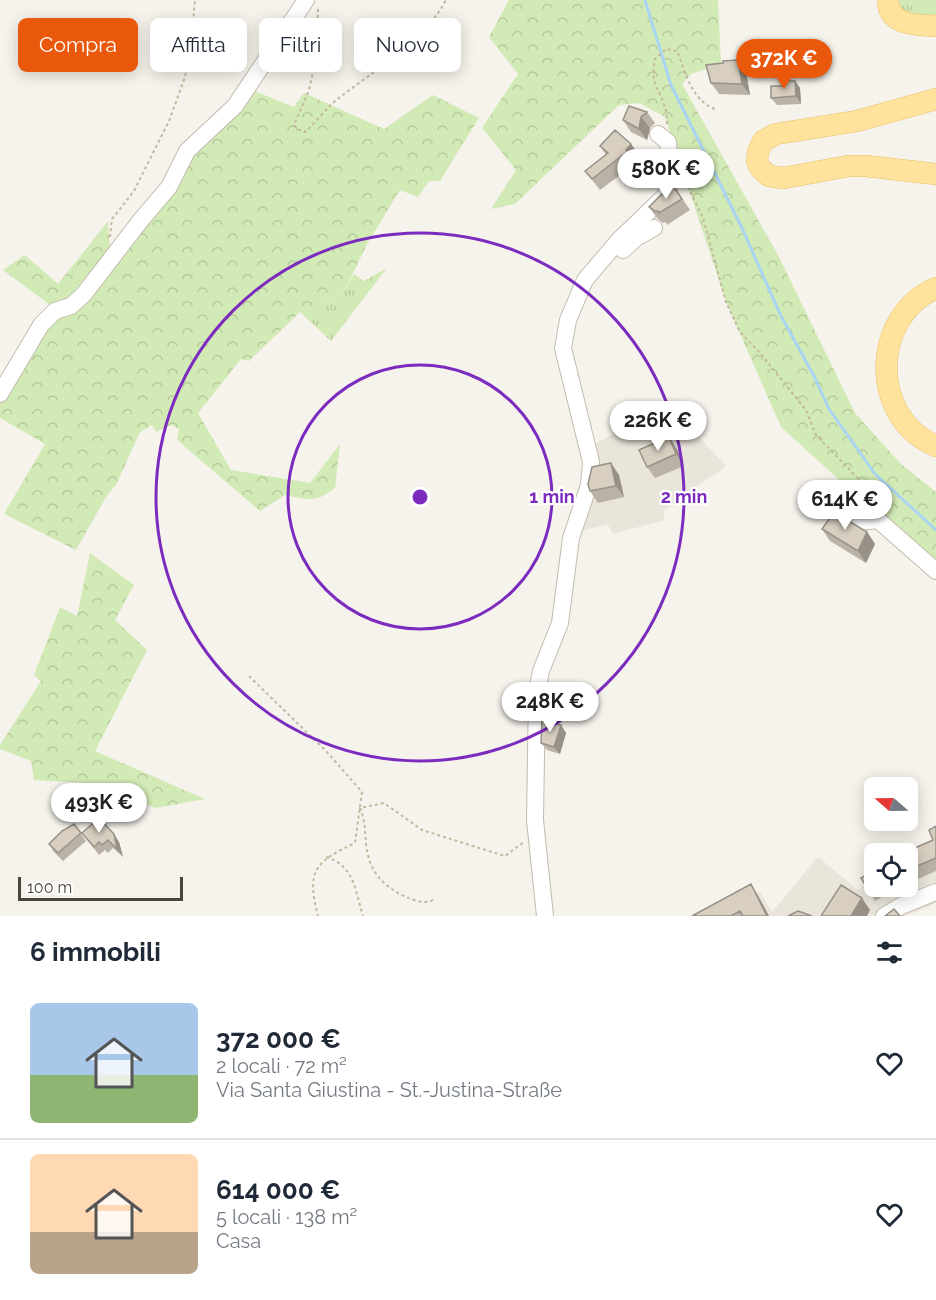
<!DOCTYPE html>
<html lang="it">
<head>
<meta charset="utf-8">
<style>
	:root { --surface:#fff; --page:#f6f6f7; --text:#1f2937; --muted:#747a83; --line:#e0e1e3; --accent:#ea580c }
	body { margin:0; font-family:Raleway,sans-serif; background:var(--page); color:var(--text); height:100vh; display:flex; flex-direction:column; font-size:22px; white-space:nowrap }
	* { box-sizing:border-box; margin:0 }
	p { font-size:20px; color:var(--muted) }
	.icon { flex:none; width:33px; height:33px; fill:none; stroke:currentColor; stroke-width:2; stroke-linecap:round; stroke-linejoin:round }
	.map { position:relative; height:916px; overflow:hidden }
	.details { display:flex; flex-direction:column; background:var(--surface); flex:1 }
	.details>* { flex:none }
	.guide { position:absolute; left:18px; top:18px; width:600px; height:54px; display:flex; gap:12px }
	.needle { width:39px; rotate:290deg }
	.buttons { position:absolute; left:864px; top:777px; display:grid; gap:12px }
	.buttons a { display:grid; place-items:center; width:54px; height:54px; border-radius:9px; background:var(--surface); box-shadow:0 3px 15px #0003; font-size:30px }
	.scale { position:absolute; left:18px; bottom:15px; width:165px; box-sizing:border-box; padding-left:6px; border:3px solid #4b4439; border-top:0; font-size:16px; line-height:21px; white-space:nowrap; color:#4b4439; -webkit-text-stroke:4px #fff; paint-order:stroke }
	.price { position:absolute; translate:-50% -51px; padding:0 14px; border-radius:21px; background:#fff; color:#222; font-size:20px; line-height:39px; filter:drop-shadow(0 2px 3px #0008) }
	.price::after { content:''; position:absolute; left:50%; top:36px; width:18px; height:14px; margin-left:-9px; background:inherit; clip-path:polygon(0 0,100% 0,50% 100%) }
	.price.current { background:var(--accent); color:#fff }
	ul { padding:0; list-style:none }
	li { display:flex; align-items:center; gap:18px; height:150px; padding:0 30px }
	li+li { border-top:2px solid var(--line) }
	li span { display:grid; place-items:center; flex:none; width:168px; height:120px; border-radius:9px; color:#555 }
	li>.icon { margin-inline-start:auto }
	span .icon { width:72px; height:72px; fill:#fffc; stroke-width:1 }
	li b { font-size:26px }
	h2 { display:flex; justify-content:space-between; align-items:center; height:72px; padding:0 30px; font-size:26px }
	.tag { padding:0 21px; border-radius:9px; background:var(--surface); box-shadow:0 3px 15px #0003; font-size:21px; line-height:54px }
	.tag.current { background:var(--accent); color:#fff }
	.map>svg:first-child { display:block }
</style>
</head>
<body>
<div class="map">
<svg width="936" height="916" viewBox="0 0 936 916">
	<defs>
		<pattern id="grass-tufts" width="24" height="20" patternUnits="userSpaceOnUse" patternTransform="scale(1.5)"><rect width="24" height="20" fill="#d2eab5"/><path d="M3 7l-1-3M5 7V3M7 7l1-3M15 17l-1-3M17 17v-4M19 17l1-3" fill="none" stroke="#b6ca9c"/></pattern>
		<pattern id="forest-crowns" width="20" height="18" patternUnits="userSpaceOnUse" patternTransform="scale(1.5)"><rect width="20" height="18" fill="#d2eab5"/><path d="M2 6a3 3 0 1 1 6 0M12 15a3 3 0 1 1 6 0" fill="none" stroke="#b6ca9c"/></pattern>
	</defs>
	<rect width="100%" height="100%" fill="#f6f3ec"/>
	<path fill="#eae5da" d="M681,400L685,422L726,466L663,511L665,520L613,534L608,525L569,533L590,471L584,449Z
		M936,836V903L906,916H711L759,891L772,912L818,857L858,890L874,878V886H908V856Z"/>
	<path fill="url(#grass-tufts)" d="M897,0H936V18L903,13Z
		M387,268L331,341L300,312L345,290L354,274L364,281Z"/>
	<path fill="url(#forest-crowns)" d="M509,0H718L721,64L691,74L682,84L779,257L855,413L901,464L936,492V568L781,427L726,302L665,117L639,103L619,105L515,204L491,209L516,170L482,128L518,74L489,37Z
		M245,87L294,107L304,93L384,129L433,95L479,118L440,181H429L418,197L400,190L367,244L345,290L300,312L249,361L241,359L198,413L231,470L310,483L340,444L335,488C316,503 308,500 285,495L260,511L177,440L179,429L171,425L156,432L152,425L140,432L116,485L106,497L76,550L4,514L45,444L0,418V397L54,308L3,270L25,255L58,284L108,221L110,252Z
		M90,553L134,585L115,620L147,650L95,751L205,799L156,808L135,800L112,801L85,783L34,780L31,761L0,749V745L41,681L34,675L60,607L77,616Z"/>
	<g fill="none" stroke-linecap="round" stroke-linejoin="round">
		<path stroke="#a9d4f2" stroke-width="3" d="M645,0L671,85L742,228L780,314L814,376L829,409L875,474L936,530"/>
		<g stroke="#c2bbae" stroke-width="18">
			<path id="minor" d="M623,250L636,238L654,228
				M0,394L41,325L55,311L71,306L84,294L141,220L169,187L187,151L235,106L306,0
				M859,522L878,520L936,571
				M545,916L535,820L537,690L541,671L560,623L571,538L589,485L591,462L563,348L568,320L585,280L619,240L669,192L670,165L668,142L658,134
				M884,916L901,906L936,892"/>
		</g>
		<g stroke="#e6c16a" stroke-width="22">
			<path id="major" d="M888,0C888,26 917,25 936,26
				M936,99L857,121L776,134L763,141L758,152L757,161L760,168L769,176L784,178L848,166H866L936,174
				M936,288C871,316 869,418 936,446"/>
		</g>
		<path stroke="#c4b79f" stroke-width="2" stroke-dasharray="3 3" stroke-linecap="butt" d="M318,9L316,58L309,90L294,125L297,129L305,132C315,123 324,111 334,102C372,71 422,45 446,0
			M667,124C668,105 659,96 654,80C653,74 654,66 655,59L666,49L677,51C686,73 691,100 715,109
			M683,186L687,185L703,218L726,302L740,332L760,353L806,410L816,435L873,494L865,503L870,507
			M110,237L112,219L134,191L169,121L185,77L191,44L195,0
			M249,676L326,751L362,792L355,843C315,862 306,870 318,916
			M326,857C355,866 355,891 363,916
			M433,900C424,905 414,900 406,897C382,886 369,871 366,844C365,831 365,820 360,808L384,803L422,830L505,856L524,842"/>
		<use href="#minor" stroke="#fff" stroke-width="16"/>
		<use href="#major" stroke="#ffe39c" stroke-width="21"/>
	</g>
	<path fill="#bab2a6" d="M738,60L746,72L750,95L719,94L711,83Z
		M795,81L800,88L801,104L777,105L771,98L782,86Z
		M647,112L655,123L650,128L647,140L631,132L623,120Z
		M631,144L639,155L635,161L636,163L600,190L585,171L606,155L600,146Z
		M654,166L659,173V181L644,180L639,173Z
		M680,195L690,210L667,225L666,222L663,223L657,218L649,207Z
		M677,449L684,466L655,478L647,467Z
		M619,475L624,497L598,503L590,491Z
		M822,529L867,532L875,544L866,563L830,541Z
		M554,699V713L547,712L542,705Z
		M561,725L566,733L560,754L547,750L541,743Z
		M74,824L86,841L63,861L54,852L49,844Z
		M936,826V871L911,882L908,877V854L933,840Z
		M82,833L119,842L123,857L113,848L108,853L105,850L99,855Z
		M874,886H892L894,890L875,901L870,893Z
		M757,894L769,916H692Z"/>
	<path fill="#979187" d="M738,60L746,72L750,95L742,84Z
		M795,81L800,88L801,104L796,96Z
		M641,117L650,128L647,140L639,129Z
		M631,144L639,155L635,161L626,150Z
		M654,166L659,173V181L654,173Z
		M669,437L677,449L684,466L676,454Z
		M611,463L619,475L624,497L616,486Z
		M867,532L875,544L866,563L858,551Z
		M549,692L554,699V713L548,705Z
		M561,725L566,733L560,754L554,747Z
		M114,834L119,842L123,857L117,849Z
		M751,884L757,894L769,916H767Z
		M862,898L870,910L867,916H851Z"/>
	<path fill="#d8cfc1" stroke="#979187" stroke-width="1.5" d="M738,60L742,84L711,83L706,65L723,63V61Z
		M782,81H795L796,96L771,98V86H782Z
		M629,106L647,112L641,117L639,129L623,120Z
		M615,130L631,144L626,150L628,151L592,179L585,171L608,153L600,146Z
		M639,162H650L654,166V173H639Z
		M672,184L682,199L659,213L658,211H655L649,207Z
		M669,437L676,454L647,467L639,450Z
		M611,463L616,486L590,491L588,484L592,467Z
		M834,512L867,532L858,551L822,529Z
		M542,691L549,692L548,705H542Z
		M542,720L561,725L554,747L541,743Z
		M99,818L114,834L117,849L108,840L102,845L99,842L94,847L82,833Z
		M74,824L81,833L58,853L49,844L62,831Z
		M936,826V858L908,870V854H901L933,840L929,830Z
		M874,870V886H882L870,893L861,878Z
		M751,884L767,916H743L740,911L731,916H692Z
		M841,885L862,898L851,916H821Z
		M894,909L900,916H885Z
		M798,911L812,916H788Z"/>
	<g fill="none" stroke="#7b2cbf" stroke-width="3">
		<circle cx="420" cy="497" r="132"/>
		<circle cx="420" cy="497" r="264"/>
	</g>
	<circle cx="420" cy="497" r="9" fill="#7b2cbf" stroke="#fff" stroke-width="3"/>
	<g font-size="18" text-anchor="middle" font-weight="bold" fill="#7b2cbf" stroke="#fff" stroke-width="4.5" stroke-linejoin="round" paint-order="stroke">
		<text x="552" y="503">1 min</text>
		<text x="684" y="503">2 min</text>
	</g>
</svg>
<div class="buttons">
<a><svg class="needle" viewBox="-14 -14 28 28"><path d="M0-13l5 13h-10z" fill="#e53935"/><path d="M0 13l5-13h-10z" fill="#747a83"/></svg></a>
<a><svg class="icon" aria-label="locate" viewBox="0 0 24 24"><circle cx="12" cy="12" r="6"/><path d="M12 2v4M12 18v4M2 12h4M18 12h4"/></svg></a>
</div>
<div class="scale">100 m</div>
<b class="price current" style="left:784px;top:90px">372K €</b>
<b class="price" style="left:666px;top:200px">580K €</b>
<b class="price" style="left:658px;top:452px">226K €</b>
<b class="price" style="left:845px;top:531px">614K €</b>
<b class="price" style="left:550px;top:733px">248K €</b>
<b class="price" style="left:99px;top:834px">493K €</b>
<div class="guide">
<a class="tag current">Compra</a>
<a class="tag">Affitta</a>
<a class="tag">Filtri</a>
<a class="tag">Nuovo</a>
</div>
</div>
<section class="details">
<h2>6 immobili<svg class="icon" aria-label="filters" viewBox="0 0 24 24"><path d="M4 7h16M4 17h16"/><circle cx="9" cy="7" r="2"/><circle cx="15" cy="17" r="2"/></svg></h2>
<ul>
<li><span style="background:linear-gradient(#a9c7e8 60%,#8fb573 0)"><svg class="icon" aria-label="home" viewBox="0 0 24 24"><path d="M3 11l9-7 9 7M6 9v11h12V9"/></svg></span><div><b>372 000 €</b><p>2 locali · 72 m²</p><p>Via Santa Giustina - St.-Justina-Straße</p></div><svg class="icon" aria-label="heart" viewBox="0 0 24 24"><path d="M12 20l-8-8c-3-5 5-10 8-4 3-6 11-1 8 4z"/></svg></li>
<li><span style="background:linear-gradient(#ffd9b3 65%,#b9a48a 0)"><svg class="icon" aria-label="home" viewBox="0 0 24 24"><path d="M3 11l9-7 9 7M6 9v11h12V9"/></svg></span><div><b>614 000 €</b><p>5 locali · 138 m²</p><p>Casa</p></div><svg class="icon" aria-label="heart" viewBox="0 0 24 24"><path d="M12 20l-8-8c-3-5 5-10 8-4 3-6 11-1 8 4z"/></svg></li>
</ul>
</section>
</body>
</html>
